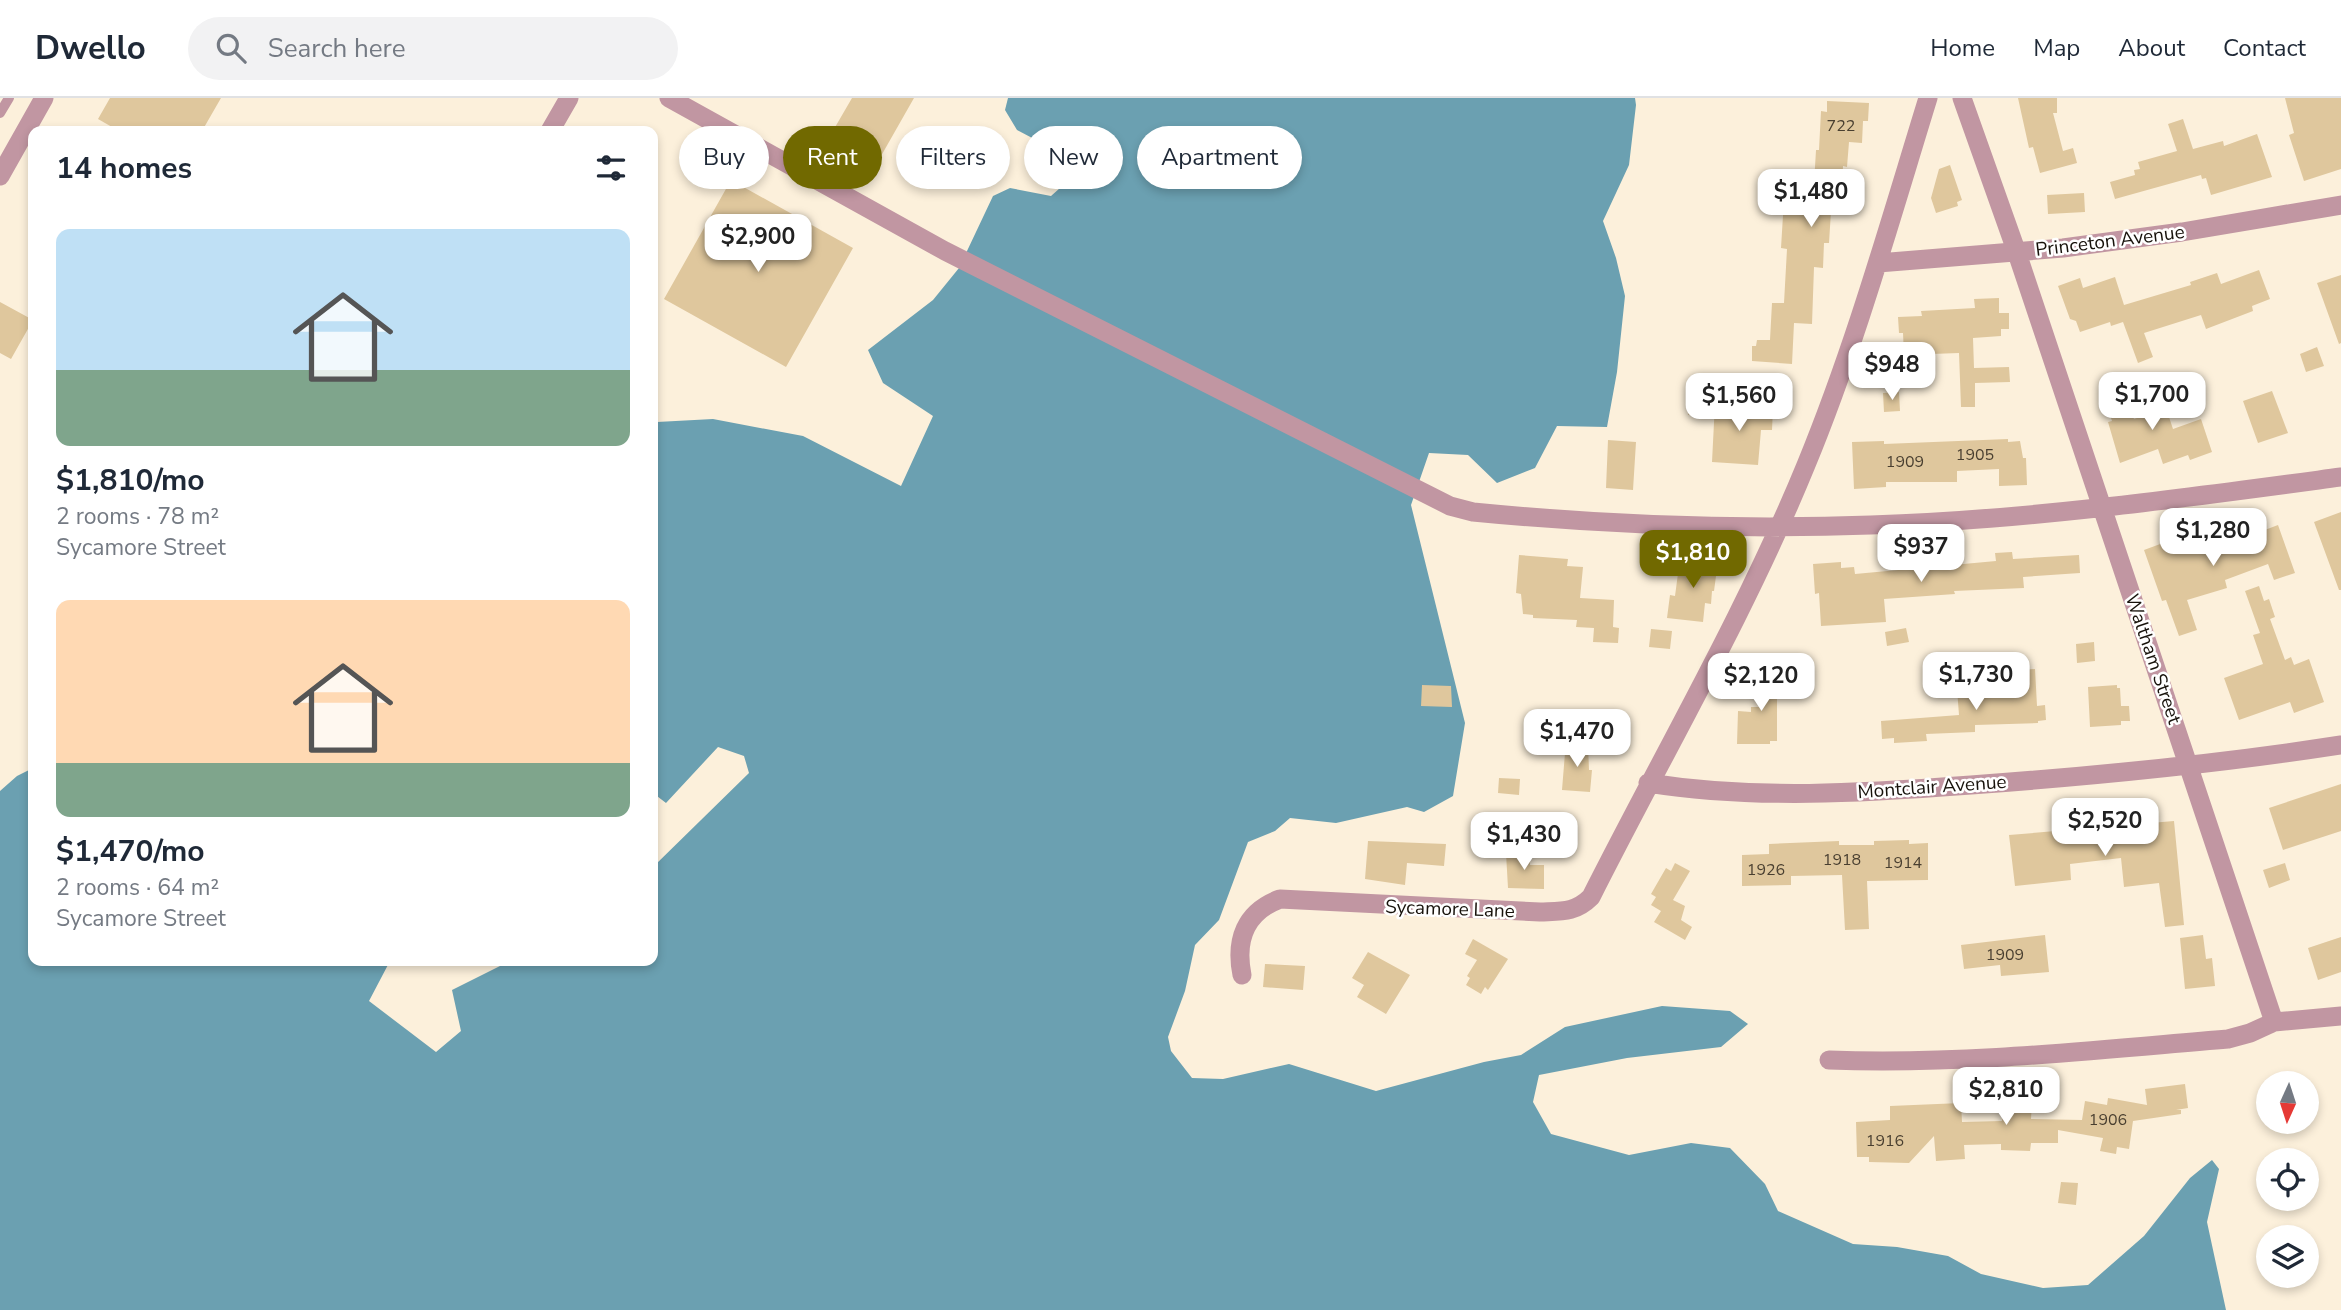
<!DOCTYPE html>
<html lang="en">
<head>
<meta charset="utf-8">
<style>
	:root { --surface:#fff; --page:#f2f2f3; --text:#1f2937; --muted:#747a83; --line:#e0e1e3; --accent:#716900 }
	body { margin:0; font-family:"Nunito Sans",sans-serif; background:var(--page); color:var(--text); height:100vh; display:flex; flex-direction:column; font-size:26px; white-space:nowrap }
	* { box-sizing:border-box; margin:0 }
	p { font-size:23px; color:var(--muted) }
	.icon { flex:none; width:38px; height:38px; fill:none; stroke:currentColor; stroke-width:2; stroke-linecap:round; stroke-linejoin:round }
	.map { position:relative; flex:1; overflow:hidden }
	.details { position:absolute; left:28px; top:28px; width:630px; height:840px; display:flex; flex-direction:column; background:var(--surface); border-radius:14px; box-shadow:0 4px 10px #0003 }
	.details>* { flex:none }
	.guide { position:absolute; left:679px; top:28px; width:665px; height:63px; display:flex; gap:14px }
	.needle { width:46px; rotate:183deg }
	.fabs { position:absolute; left:2256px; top:973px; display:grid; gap:14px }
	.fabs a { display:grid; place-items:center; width:63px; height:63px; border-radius:50%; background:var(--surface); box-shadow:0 4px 10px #0003; font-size:35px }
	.price { position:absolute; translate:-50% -60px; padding:0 16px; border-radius:14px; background:#fff; color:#222; font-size:23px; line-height:46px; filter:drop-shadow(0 2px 4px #0008) }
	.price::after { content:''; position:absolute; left:50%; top:42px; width:21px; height:16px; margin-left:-10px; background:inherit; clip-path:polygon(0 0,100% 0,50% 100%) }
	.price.on { background:var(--accent); color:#fff }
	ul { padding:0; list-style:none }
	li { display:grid; align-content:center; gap:14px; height:371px; padding:0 28px }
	li span { display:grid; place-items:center; height:217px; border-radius:14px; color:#555 }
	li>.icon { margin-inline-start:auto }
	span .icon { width:126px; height:126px; fill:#fffc; stroke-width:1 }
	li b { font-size:30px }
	h2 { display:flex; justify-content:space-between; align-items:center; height:84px; padding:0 28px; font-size:30px }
	.pill { padding:0 24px; border-radius:32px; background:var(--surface); box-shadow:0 4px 10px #0003; font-size:24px; line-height:63px }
	.pill.on { background:var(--accent); color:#fff }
	header { display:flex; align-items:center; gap:42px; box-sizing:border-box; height:98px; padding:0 35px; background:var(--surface); border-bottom:2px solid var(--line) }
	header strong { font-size:33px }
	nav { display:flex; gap:38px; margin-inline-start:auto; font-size:24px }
	.search { width:490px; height:63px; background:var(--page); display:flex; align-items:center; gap:18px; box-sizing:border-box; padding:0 24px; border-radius:38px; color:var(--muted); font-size:26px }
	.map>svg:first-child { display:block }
</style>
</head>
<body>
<header>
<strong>Dwello</strong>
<div class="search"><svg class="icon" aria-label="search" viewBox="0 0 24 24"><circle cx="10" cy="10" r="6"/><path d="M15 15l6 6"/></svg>Search here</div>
<nav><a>Home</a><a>Map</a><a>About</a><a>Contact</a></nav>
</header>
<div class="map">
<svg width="2341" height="1212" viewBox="0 0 2341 1212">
	<rect width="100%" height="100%" fill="#fcf0db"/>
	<path fill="#6ba0b1" d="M1008,0H1635L1636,7L1629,67L1603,123L1616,160L1625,198L1617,274L1607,329L1557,328L1535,370L1497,385L1468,357L1429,355L1411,407L1465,625L1453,698L1424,714L1407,709L1336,725L1290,720L1275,733L1248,744L1219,822L1195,847L1185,893L1168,939L1171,953L1192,980L1223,981L1289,966L1376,993L1484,964L1521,957L1565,929L1662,908L1730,913L1748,926L1721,949L1627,960L1539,977L1533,1004L1551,1036L1629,1057L1691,1045L1730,1050L1765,1086L1778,1113L1853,1146L1897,1149L1948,1158L1981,1176L2043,1190L2088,1187L2144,1138L2190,1080L2212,1062L2219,1071L2207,1124L2226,1212H0V693L17,678L33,670V863H390L369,903L436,954L461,933L452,892L510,863H653V769L749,675L744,658L718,649L666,705L653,695V329L657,324L713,321L803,338L901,388L933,318L883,285L868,252L933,202L959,170L993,98L1010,90L1051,98L1060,90L1056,62L1036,42L1017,32L1005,12Z"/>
	<path fill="#dfc79d" d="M110,0H221L202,33H119L98,21Z
		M852,0H914L881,58L834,31Z
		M2018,0H2057V15H2053L2063,53L2073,50L2077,65L2040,75L2033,49L2029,50Z
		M2285,0H2341V71L2304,83L2289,37L2294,35Z
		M1827,3L1869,5L1868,23H1863L1862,45L1849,44L1847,69L1843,68L1842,97H1832L1829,145H1824L1823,170L1814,169L1812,226L1794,225L1792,266L1752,263V248H1756L1757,242H1770L1772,205H1784L1787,151L1781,150L1784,101L1813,103L1816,52H1819L1821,13L1827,14Z
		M2183,21L2193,51L2223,43L2224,48L2257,36L2272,79L2211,97L2206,80L2202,81L2201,77L2115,101L2110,84L2135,77L2134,72L2140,71L2138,64L2177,53L2168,26Z
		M1950,67L1962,102L1957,104L1958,108L1936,115L1931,100L1939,71Z
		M731,82L853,150L786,269L664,201Z
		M2084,95L2085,114L2048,116L2047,97Z
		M2259,172L2270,201L2252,208L2253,213L2206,231L2201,217L2144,235L2153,259L2138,265L2123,224L2111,228L2110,224L2080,234L2076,223L2070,221L2058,188L2080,180L2083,190L2115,179L2124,207L2191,187L2190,184L2217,175L2221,186Z
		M2341,177V245L2339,246L2317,185Z
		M1999,200V215H2009V231H2001V238L1973,240L1974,270L2009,269L2010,284L1975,285V309H1961L1959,255L1904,257L1903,235H1899L1898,219L1922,218L1921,213L1975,210L1974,201Z
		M0,204L33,222L11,261L0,255Z
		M2317,249L2324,268L2306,274L2300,256Z
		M2120,287L2134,321L2166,310L2173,331L2201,321L2212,354L2190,362L2188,357L2163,366L2158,351L2120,365L2108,324L2112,323L2102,293Z
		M2272,293L2288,335L2258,345L2243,303Z
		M1899,294L1900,313L1884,314L1883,295Z
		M1689,300L1707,301L1706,318L1688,317Z
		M1715,305L1773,310L1772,332H1761L1758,367L1712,364Z
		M2008,341V344L2020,343L2023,360H2026L2027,387L1999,388V371L1957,373V384H1886V389L1854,391L1852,344L1884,343V346Z
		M1608,342L1636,344L1633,392L1606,390Z
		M2341,414V492H2339L2314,424Z
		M2278,427L2295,475L2274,482L2268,466L2225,482L2227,490L2187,502L2197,532L2179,538L2166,502L2162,503L2144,452L2171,442L2175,453L2238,433L2241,441Z
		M2012,454L2013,461L2079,457L2080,475L2023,479L2024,490L1954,493L1955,496L1884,501L1886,524L1821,528L1819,495L1815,496L1813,466L1841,464V470L1854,469L1855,476L1996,463L1995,455Z
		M1519,457L1568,461L1567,468L1583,469L1580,500L1614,502L1613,529L1619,530L1618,545L1593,544L1594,530L1576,529L1577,522L1533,520V517L1523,516L1521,496L1516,495Z
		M1686,459L1718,463L1714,493H1712L1711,506L1705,505L1703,524L1667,520L1670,497L1675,498L1679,468L1685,469Z
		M2259,488L2264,503L2269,501L2275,519L2270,521L2285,562L2291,559L2294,567L2309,561L2324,604L2294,615L2290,604L2239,622L2224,580L2263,566L2253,537L2260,535L2245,493Z
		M1906,530L1909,544L1887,548L1885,534Z
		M1651,531L1672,533L1670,551L1649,549Z
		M2094,544L2095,563L2077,565L2076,546Z
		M1777,570V643H1770V646H1737L1738,613L1751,614V609H1761L1758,571Z
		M2035,571L2037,608L2045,607L2046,622L2038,623V625L1975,627V634L1926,636L1927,643L1894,645V640L1882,641L1881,623L1959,617L1957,591L1979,589L1980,597L2009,595L2008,573Z
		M1422,587L1451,588L1452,609L1421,608Z
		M2117,587V590H2120L2121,608H2129L2130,623H2121V627L2090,629L2088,589Z
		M1569,644L1588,646L1589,672H1592L1590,694L1562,692L1565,655H1568Z
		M1499,680L1520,681L1519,697L1498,695Z
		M2341,686V733L2283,752L2269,710Z
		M2174,723L2184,827L2165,829L2159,785L2124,789L2121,760L2070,766L2071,782L2015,788L2009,737Z
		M1909,742V746L1928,745V782L1867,783L1869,831L1845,832L1842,777L1791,778V787L1742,788V757L1769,756V746L1839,743V747H1874V743Z
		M1368,743L1446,746L1444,768L1407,765L1405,787L1365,781Z
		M1506,755H1530V767H1544V791L1508,790Z
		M1675,765L1690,773L1673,802L1685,808L1681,822L1692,829L1685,842L1654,824L1661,813L1651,807L1656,799L1651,796L1666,770L1671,773Z
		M2285,765L2290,782L2269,790L2263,772Z
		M2045,837L2049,874L2001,878L2000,867L1964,871L1961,847Z
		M2203,837L2206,861L2212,860L2215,888L2185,891L2180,840Z
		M2341,839V874L2318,882L2308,850Z
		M1473,841L1508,861L1488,892L1485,889L1481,896L1466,887L1470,880L1467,878L1477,862L1465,856Z
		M1368,854L1410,877L1386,916L1357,899L1364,887L1352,880Z
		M1265,866L1305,868L1303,892L1263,889Z
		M2185,986L2188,1010L2176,1012H2181V1016L2133,1023L2129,1051L2117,1049L2116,1056L2100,1053L2103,1040L2058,1032V1045H2031L2030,1053L2001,1052V1046L1964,1047L1965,1061L1936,1063L1934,1038L1909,1065L1869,1064V1059H1857L1856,1024L1890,1022V1008L1961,1005L1962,1024L2002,1023L2003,1003L2032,1004L2031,1021L2082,1022L2085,1003L2107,1007L2108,1000L2147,1007L2145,991Z
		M2061,1084L2078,1085L2076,1107L2058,1105Z"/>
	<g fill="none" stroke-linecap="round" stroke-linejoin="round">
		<path stroke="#c196a2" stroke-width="10" d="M0,15L9,0"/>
		<path stroke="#c196a2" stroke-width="19" d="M669,0L945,153L1450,408L1473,414C1606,427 1737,432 1871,427C2028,422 2185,400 2341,379
			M1962,0L2017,155L2274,924
			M550,33L569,0
			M0,78L44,0
			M1878,165L2063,150L2182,134L2341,107
			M1648,685C1756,702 1863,695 1971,687C2096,678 2218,666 2341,647
			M1242,877C1235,842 1245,814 1280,801L1540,814C1561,813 1575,815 1591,799C1663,656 1745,516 1806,367C1855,248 1890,123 1928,0
			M1829,962C1962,967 2096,952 2228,941L2250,935L2274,924L2341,918"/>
	</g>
	<g text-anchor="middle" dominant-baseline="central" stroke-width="5" stroke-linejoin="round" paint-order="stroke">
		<g font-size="16" fill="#493f30">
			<text x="1841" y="28">722</text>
			<text x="1975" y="357">1905</text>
			<text x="1905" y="364">1909</text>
			<text x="1842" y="762">1918</text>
			<text x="1903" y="765">1914</text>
			<text x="1766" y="772">1926</text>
			<text x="2005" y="857">1909</text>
			<text x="2108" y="1022">1906</text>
			<text x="1885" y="1043">1916</text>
		</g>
		<g font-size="19" fill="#17120b" stroke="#fff">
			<text transform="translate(2110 143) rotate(-7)">Princeton Avenue</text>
			<text transform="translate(2153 561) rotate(71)">Waltham Street</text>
			<text transform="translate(1932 689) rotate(-4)">Montclair Avenue</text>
			<text transform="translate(1450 811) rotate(2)">Sycamore Lane</text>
		</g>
	</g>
</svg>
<div class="fabs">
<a><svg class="needle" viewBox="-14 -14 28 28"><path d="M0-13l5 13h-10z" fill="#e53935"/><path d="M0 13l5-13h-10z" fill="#747a83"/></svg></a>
<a><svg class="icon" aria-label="locate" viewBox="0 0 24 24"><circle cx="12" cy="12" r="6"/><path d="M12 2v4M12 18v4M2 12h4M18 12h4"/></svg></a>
<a><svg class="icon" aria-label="layers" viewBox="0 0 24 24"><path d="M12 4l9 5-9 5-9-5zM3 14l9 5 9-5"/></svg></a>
</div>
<b class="price" style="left:1811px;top:131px">$1,480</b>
<b class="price" style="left:758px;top:176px">$2,900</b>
<b class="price" style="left:1892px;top:304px">$948</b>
<b class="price" style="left:2152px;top:334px">$1,700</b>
<b class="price" style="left:1739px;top:335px">$1,560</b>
<b class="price" style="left:2213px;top:470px">$1,280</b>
<b class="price" style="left:1921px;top:486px">$937</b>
<b class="price on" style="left:1693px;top:492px">$1,810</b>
<b class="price" style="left:1976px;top:614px">$1,730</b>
<b class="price" style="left:1761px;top:615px">$2,120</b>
<b class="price" style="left:1577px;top:671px">$1,470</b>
<b class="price" style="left:2105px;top:760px">$2,520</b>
<b class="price" style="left:1524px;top:774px">$1,430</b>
<b class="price" style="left:2006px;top:1029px">$2,810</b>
<div class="guide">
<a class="pill">Buy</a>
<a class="pill on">Rent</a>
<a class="pill">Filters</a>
<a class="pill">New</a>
<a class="pill">Apartment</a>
</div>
<section class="details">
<h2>14 homes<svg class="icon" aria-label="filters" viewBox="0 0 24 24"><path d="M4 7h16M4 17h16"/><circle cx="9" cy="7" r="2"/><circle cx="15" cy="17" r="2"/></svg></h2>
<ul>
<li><span style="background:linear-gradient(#bfe0f5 65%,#7fa58c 0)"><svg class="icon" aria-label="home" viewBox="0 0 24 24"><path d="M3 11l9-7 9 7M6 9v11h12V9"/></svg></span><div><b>$1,810/mo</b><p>2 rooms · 78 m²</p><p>Sycamore Street</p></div></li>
<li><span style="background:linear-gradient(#ffd9b3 75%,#7fa58c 0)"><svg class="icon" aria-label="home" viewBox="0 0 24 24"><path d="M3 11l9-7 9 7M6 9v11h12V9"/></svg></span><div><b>$1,470/mo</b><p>2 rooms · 64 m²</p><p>Sycamore Street</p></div></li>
</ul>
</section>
</div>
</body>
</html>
